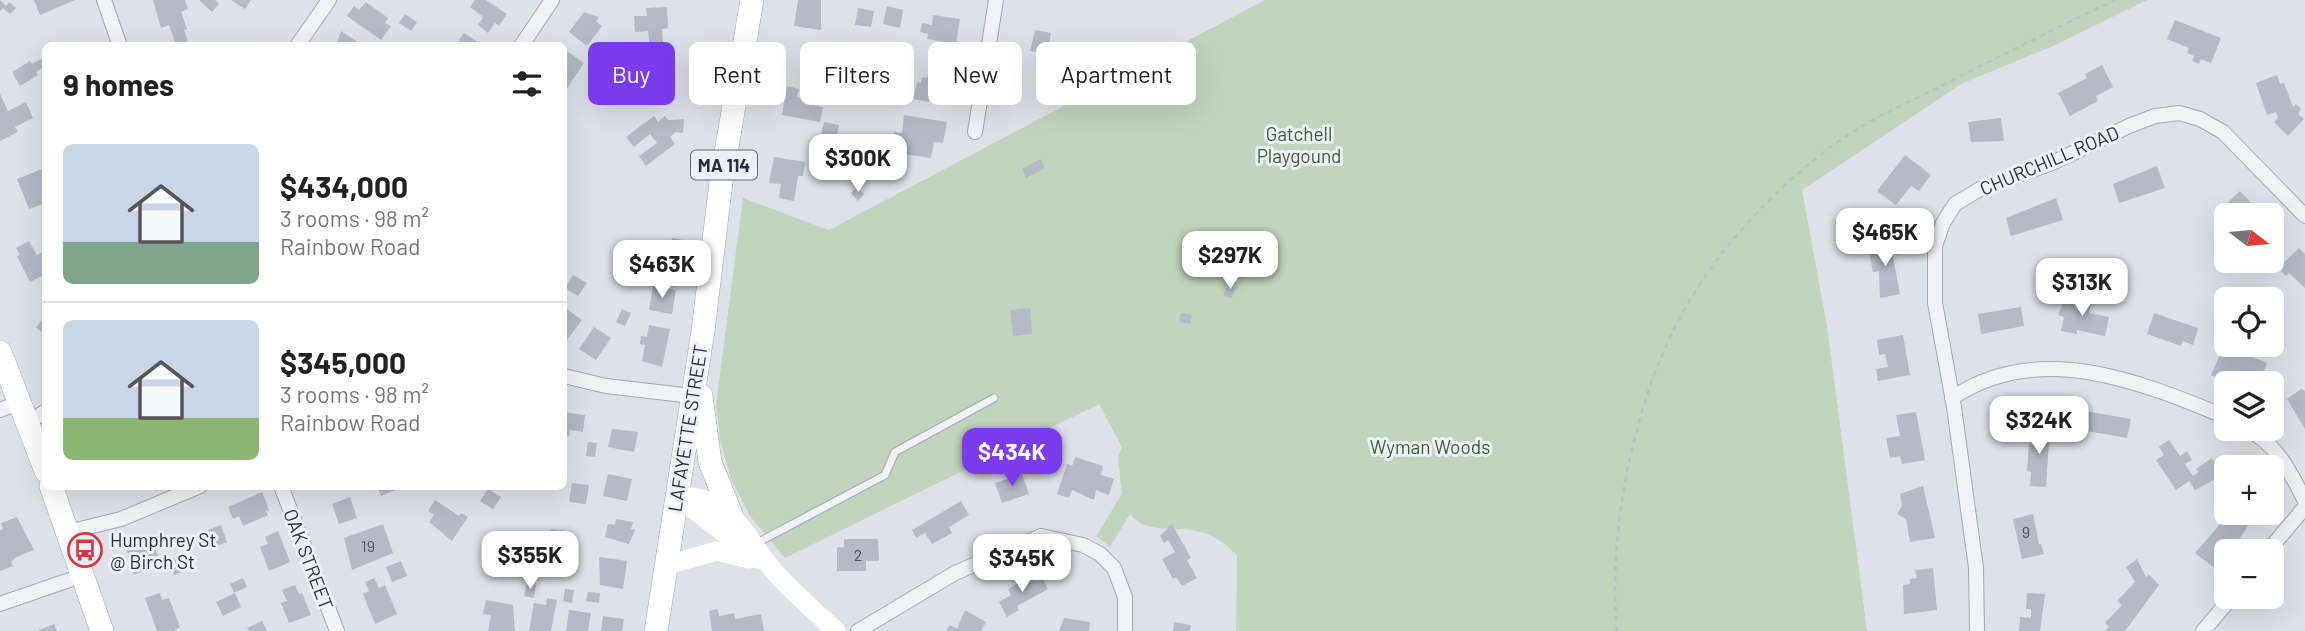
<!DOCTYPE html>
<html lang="en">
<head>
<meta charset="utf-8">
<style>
	:root { --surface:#fff; --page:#f6f6f6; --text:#222; --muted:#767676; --line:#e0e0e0; --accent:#7c3aed }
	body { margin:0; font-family:Barlow,sans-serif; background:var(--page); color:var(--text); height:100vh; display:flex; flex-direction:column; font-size:26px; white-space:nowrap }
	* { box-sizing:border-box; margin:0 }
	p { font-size:23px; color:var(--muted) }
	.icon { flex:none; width:38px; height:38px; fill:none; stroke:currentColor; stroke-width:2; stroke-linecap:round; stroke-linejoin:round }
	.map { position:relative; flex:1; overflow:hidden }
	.details { position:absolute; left:42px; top:42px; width:525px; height:448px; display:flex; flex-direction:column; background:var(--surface); border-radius:10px; box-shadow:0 7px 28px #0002 }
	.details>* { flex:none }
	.banner { position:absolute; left:588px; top:42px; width:665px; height:63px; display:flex; gap:14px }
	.needle { width:46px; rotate:106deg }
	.buttons { position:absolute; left:2214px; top:203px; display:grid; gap:14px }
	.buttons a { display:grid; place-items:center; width:70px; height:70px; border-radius:10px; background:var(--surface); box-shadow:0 7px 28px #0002; font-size:35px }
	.price { position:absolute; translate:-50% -60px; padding:0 16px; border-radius:14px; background:#fff; color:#222; font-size:23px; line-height:46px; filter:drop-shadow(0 2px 4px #0008) }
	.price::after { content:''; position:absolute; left:50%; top:42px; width:21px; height:16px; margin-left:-10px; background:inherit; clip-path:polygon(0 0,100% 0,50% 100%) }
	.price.active { background:var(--accent); color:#fff }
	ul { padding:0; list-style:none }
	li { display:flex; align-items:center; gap:21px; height:175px; padding:0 21px }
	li+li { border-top:2px solid var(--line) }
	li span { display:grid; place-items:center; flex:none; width:196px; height:140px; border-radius:10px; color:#555 }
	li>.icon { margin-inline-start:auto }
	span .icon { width:84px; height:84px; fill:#fffc; stroke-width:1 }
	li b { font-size:30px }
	h2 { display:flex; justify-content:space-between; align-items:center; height:84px; padding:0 21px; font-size:30px }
	.pill { padding:0 24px; border-radius:10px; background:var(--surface); box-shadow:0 7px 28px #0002; font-size:24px; line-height:63px }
	.pill.active { background:var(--accent); color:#fff }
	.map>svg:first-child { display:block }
</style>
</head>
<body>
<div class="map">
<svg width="2305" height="631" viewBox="0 0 2305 631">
	<rect width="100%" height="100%" fill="#dde1e9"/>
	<path fill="#c2d4bd" d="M1265,0H2147L2053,46L1961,84L1802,190L1827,326L1867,631H1236L1237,556C1197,509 1156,545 1130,514L1110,547L1096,536L1122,494L1118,458L1122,447L1099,404L785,558L750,516L731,479L720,439L716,405L743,198L829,230Z"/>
	<path fill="#b4bac6" d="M0,0L6,6L9,2L16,8L10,14L3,8L0,11Z
		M34,0H75L40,15Z
		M153,0H185L188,9L181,12L187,29L184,30L188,41L176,45L169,25L161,28Z
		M199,0H215L219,4L212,12Z
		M231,0H251L245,9Z
		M475,0H486L507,14L499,26L495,23L488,33L478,25L483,17L470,7Z
		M798,0H821V30L794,26Z
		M366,2L388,18L385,23L391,26L381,40L347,16L354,6L359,10Z
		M887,6L903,10L900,28L883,24Z
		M667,7L668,28L662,29L664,57L651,58L648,31L635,32L634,16H647L646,8Z
		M858,8L874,11L871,27L855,25Z
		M584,12L599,17L596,21L602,26L587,46L569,32Z
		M405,14L417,22L411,31L399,23Z
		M933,15L960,19L956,44L927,39L928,34L920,32L922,23L932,25Z
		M2175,20L2221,38L2211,63L2201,59L2199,64L2192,61L2194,56L2187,53L2189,48L2167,39Z
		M1035,30L1051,33L1047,54L1030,51Z
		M341,31L363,46H336Z
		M464,33L483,46H463L459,40Z
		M564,49L584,63L566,90L564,89Z
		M1051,53L1068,56L1065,71L1049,68Z
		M931,56L953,61L948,88L933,85L929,102L913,99L917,82L921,83L922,77L927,78Z
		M41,59L45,66L36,72L38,75L20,86L12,72L30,61L32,64Z
		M2102,65L2113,87L2096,96L2098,101L2070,116L2058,93L2087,78L2085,74Z
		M2277,75L2280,84L2284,83L2293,107L2296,104L2301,109L2298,114L2304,119L2288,136L2274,122L2278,118L2276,112L2267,115L2256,83Z
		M787,86L799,89L797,97L804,99L803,103L823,107L820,122L782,115Z
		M0,94L8,111L26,102L33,118L15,127L18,132L0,141Z
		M904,115L947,122L943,143L934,142L931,158L891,152L894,132L902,133Z
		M654,116L658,122L665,116L668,120L684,119L683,133L676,132L670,137L675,144L646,166L639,156L657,143L650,134L634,147L626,137Z
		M2001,118L2004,141L1971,142L1968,122Z
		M824,122L839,125L836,138L821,135Z
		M1905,155L1931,175L1919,191L1911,186L1896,205L1877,191Z
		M774,157L805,162L803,176H798L794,201L779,198L781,184L769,183Z
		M1041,159L1045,168L1026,178L1022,169Z
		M2157,166L2165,188L2119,203L2113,184Z
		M42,169L46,177V203L29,209L17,179Z
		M857,187L864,194L858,201L851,193Z
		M2240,191L2252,204L2248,208L2254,215H2226V225L2216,214Z
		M2056,198L2063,220L2011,236L2006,218Z
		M672,238L683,240L677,269L657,265L662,242L671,244Z
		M29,241L37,255L46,250V274L30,282L17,256L20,255L16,248Z
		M1890,241L1900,294L1880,298L1879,271L1873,272L1868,245Z
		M2299,248L2305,254V288L2289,273L2286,276L2278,268Z
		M573,275L587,283L578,296L565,288Z
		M1228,284L1236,287L1231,298L1223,295Z
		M653,286L676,290L672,314L649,310Z
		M2065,298L2091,302L2089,313L2109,317L2105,336L2077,330V334L2061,331L2064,317L2058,315Z
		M564,307L582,320L567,340L564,338Z
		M2021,307L2024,326L1981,334L1978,314Z
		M1030,308L1032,334L1013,336L1010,310Z
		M622,309L631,313L625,326L616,322Z
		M1181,313L1192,315L1190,324L1179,322Z
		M2154,313L2198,328L2193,345L2183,341L2181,346L2147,334Z
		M46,314V335L36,328Z
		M649,325L670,329L662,367L642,361L645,345L640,344L641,336L647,337Z
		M594,327L611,338L596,360L579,349Z
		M1903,335L1910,375L1878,381L1876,369L1888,367L1885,354L1879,355L1877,340Z
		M2224,346L2267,363L2259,383H2247L2230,376L2227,382L2211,375Z
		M2301,389L2305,391V429L2287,399Z
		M2085,411L2131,419L2127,438L2081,430Z
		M564,412L585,415L583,432L570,430L569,436H564Z
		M1916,412L1925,460L1902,464L1900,456L1890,458L1886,438L1900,436L1896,415Z
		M2035,424L2050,426L2046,487L2030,486L2031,472L2027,471L2029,444L2033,445Z
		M612,429L638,432L634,452L608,447Z
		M2169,440L2180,456L2187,451L2192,460L2185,464L2193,476L2199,472L2196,469L2212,458L2223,475L2195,490L2189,481L2176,490L2156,460L2164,455L2159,447Z
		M588,442L597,443L595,457L586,456Z
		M1075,457L1103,466L1101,475L1114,479L1109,495L1096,490L1094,500L1072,490L1069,498L1057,494L1067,464L1072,466Z
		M608,474L632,479L627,501L603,496Z
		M1022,474L1029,494L1002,503L995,483Z
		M572,483L589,485L586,504L569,502Z
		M377,486H393L395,490L381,496Z
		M1923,486L1935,538L1910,542L1906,519L1897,514L1902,506L1900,494Z
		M488,489L501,497L493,509L480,501Z
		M262,492L269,510L266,511L268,515L243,526L239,516L233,519L228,507Z
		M350,497L357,518L339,524L332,504Z
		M435,500L459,516L461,513L468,517L452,541L429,522L434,515L428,511Z
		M961,501L969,515L949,527L952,533L932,544L925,533L916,538L912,530Z
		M2224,513H2242L2252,520L2231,551H2226V557L2216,569L2195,553L2221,523L2218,520Z
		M2033,514L2039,544H2041L2044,554L2022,559L2013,519Z
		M17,517L34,550L16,557L11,562L13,566L0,571V530L3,529L1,523Z
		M616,519L633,522L631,529L635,530L629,544L605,537L608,524L615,525Z
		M383,524L393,553L352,570L344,538Z
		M1172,524L1191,558L1187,560L1197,578L1182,586L1176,577L1173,579L1162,559L1175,552L1168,540L1164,543L1160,536Z
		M221,525L227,542L214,547L208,530Z
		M551,529L565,531L563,542L550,540Z
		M278,531L290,562L269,571L260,547L268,544L265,537Z
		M151,538L161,563L134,575L126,548Z
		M844,539H878L879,561H866V571H837V547H844Z
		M549,546L562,548L561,559L547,557Z
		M182,556L188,570L174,575L169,561Z
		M599,557L627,561L623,589L600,585Z
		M2137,559L2146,577L2149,574L2159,585L2125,631H2105L2109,627L2105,623L2122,605L2117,601L2135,582L2126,567Z
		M401,561L407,576L392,582L386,567Z
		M1933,568L1937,610L1904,614L1903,585L1910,584V579L1917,578L1915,570Z
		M1032,576L1035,581L1042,577L1048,589L1017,606L1019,610L1007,617L999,602L1011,595L1008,589Z
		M243,578L247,587L234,593L230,584Z
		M374,578L379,588L385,585L397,614L375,624L363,594L369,591L365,582Z
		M527,583L536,585L534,598L524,596Z
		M295,585L299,594L302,593L311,615L289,623L281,603L287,601L282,590Z
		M565,589L574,590L572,603L563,601Z
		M588,592L600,593L599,603L586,601Z
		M160,593L162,600L169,598L180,627L174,631H157L145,598Z
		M235,593L241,607L223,616L216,602Z
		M2027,593L2045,594L2040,631H2019L2020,617L2031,618V609H2026Z
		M547,598L557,600L551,631H529L534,603L546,605Z
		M486,600L513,605L515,631H488L491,615L483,614Z
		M718,609L719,616L734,613L735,619L761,614L764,631H712L709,611Z
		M569,610L591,613L588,631H566Z
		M965,610L986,622L981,631H946L950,625L957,629Z
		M603,616L624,619L622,631H601Z
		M1064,618L1090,622L1089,631H1059Z
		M262,621L267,631H249L247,628Z
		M1174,622L1191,625L1190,631H1173Z
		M54,624L57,631H37Z"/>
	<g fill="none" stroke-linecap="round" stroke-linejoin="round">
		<g stroke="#a2a8b3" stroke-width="9">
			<path id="service" d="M755,544L885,475L895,452L994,398"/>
		</g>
		<g stroke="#a2a8b3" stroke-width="16">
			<path id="minor" d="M104,0L120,46
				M297,46L329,0
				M521,46L552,0
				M975,132L996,0
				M564,376L606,386L692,396
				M1952,398C2038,340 2139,381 2226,417
				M0,410L20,402
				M28,423L46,411
				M2247,429C2278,445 2290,472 2305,501
				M281,486L337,631
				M68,532L121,519L200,486
				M2268,551L2305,507
				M0,604L81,576
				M858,631L955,573L1041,536L1083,545L1100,554L1114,568L1125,597V631
				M1977,631L1976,568L1954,407L1935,303V246L1943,223L1955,204L1980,189L2052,163L2129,126L2155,116L2179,113L2200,119L2223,132L2305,216
				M2203,631L2232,597"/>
		</g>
		<g stroke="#9ba5b6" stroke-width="24">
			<path id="primary" d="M0,352L46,471
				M701,396L710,462L731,514
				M51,486L102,631
				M656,631L703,331L721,182L752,0"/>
		</g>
		<path stroke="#bbbfc8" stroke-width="2.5" stroke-dasharray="5 5" stroke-linecap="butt" d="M1617,631C1607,529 1636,388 1690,300C1731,232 1796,166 1864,125C1888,111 1915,99 1939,87C1998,57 2056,28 2115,0"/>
		<use href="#service" stroke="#f0f2f7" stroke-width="7"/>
		<use href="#minor" stroke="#f0f2f7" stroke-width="14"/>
		<path stroke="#fff" stroke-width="19" d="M676,496C734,495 741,533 773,570C792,592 815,611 836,631
			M676,496L758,559
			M666,565L717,551L749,559"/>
		<use href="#primary" stroke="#fff" stroke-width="23"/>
	</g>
	<defs>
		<g id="bus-ring" transform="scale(1.75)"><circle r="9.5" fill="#edf0f6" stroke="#dc3445" stroke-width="1.5"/><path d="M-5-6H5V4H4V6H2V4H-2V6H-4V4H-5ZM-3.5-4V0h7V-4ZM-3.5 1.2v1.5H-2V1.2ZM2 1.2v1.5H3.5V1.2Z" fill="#dc3445"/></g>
	</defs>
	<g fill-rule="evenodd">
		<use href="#bus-ring" x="85" y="550"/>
	</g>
	<g text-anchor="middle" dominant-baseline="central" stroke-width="6" stroke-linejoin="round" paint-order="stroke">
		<g font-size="16" fill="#495162">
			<text x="2026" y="531">9</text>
			<text x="368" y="545">19</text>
			<text x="858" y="554">2</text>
		</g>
		<rect fill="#edf0f6" stroke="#616877" stroke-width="2" x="691" y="150.5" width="66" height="29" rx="5"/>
		<g font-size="18" font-weight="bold" fill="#252e41">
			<text x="724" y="165">MA 114</text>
		</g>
		<g font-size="19" fill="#375e31" stroke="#edf0f6">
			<text x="1299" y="133">Gatchell<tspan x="1299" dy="22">Playgound</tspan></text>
			<text x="1430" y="446">Wyman Woods</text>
		</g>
		<g font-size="19" fill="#252e41" stroke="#edf0f6">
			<text transform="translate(2049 160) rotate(-23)">CHURCHILL ROAD</text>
			<text transform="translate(687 428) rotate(-81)">LAFAYETTE STREET</text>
			<text transform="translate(309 559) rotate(69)">OAK STREET</text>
		</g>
		<g font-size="19" fill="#252e41" stroke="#edf0f6" text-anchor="start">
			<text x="110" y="539">Humphrey St<tspan x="110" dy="22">@ Birch St</tspan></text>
		</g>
	</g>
</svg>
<div class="buttons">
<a><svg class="needle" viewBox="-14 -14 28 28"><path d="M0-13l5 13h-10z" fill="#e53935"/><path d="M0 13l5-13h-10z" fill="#767676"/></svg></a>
<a><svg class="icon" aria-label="locate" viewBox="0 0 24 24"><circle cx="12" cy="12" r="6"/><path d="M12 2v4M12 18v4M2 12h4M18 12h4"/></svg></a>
<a><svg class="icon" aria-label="layers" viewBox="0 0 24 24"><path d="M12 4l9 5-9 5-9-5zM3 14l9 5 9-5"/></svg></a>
<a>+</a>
<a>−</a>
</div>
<b class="price" style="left:858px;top:194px">$300K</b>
<b class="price" style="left:1885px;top:268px">$465K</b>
<b class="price" style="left:1230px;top:291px">$297K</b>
<b class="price" style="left:662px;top:300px">$463K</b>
<b class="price" style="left:2082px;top:318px">$313K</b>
<b class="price" style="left:2039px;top:456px">$324K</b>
<b class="price active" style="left:1012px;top:488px">$434K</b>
<b class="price" style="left:530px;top:591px">$355K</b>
<b class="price" style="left:1022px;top:594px">$345K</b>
<div class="banner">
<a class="pill active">Buy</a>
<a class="pill">Rent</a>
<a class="pill">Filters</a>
<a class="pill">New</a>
<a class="pill">Apartment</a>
</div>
<section class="details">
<h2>9 homes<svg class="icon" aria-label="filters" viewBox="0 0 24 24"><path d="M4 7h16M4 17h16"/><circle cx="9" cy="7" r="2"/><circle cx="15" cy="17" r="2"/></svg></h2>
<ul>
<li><span style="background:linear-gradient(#c9d6e8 70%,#7fa58c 0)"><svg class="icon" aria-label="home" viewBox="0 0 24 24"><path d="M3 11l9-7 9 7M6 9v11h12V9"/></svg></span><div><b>$434,000</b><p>3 rooms · 98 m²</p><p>Rainbow Road</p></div></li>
<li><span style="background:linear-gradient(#c9d6e8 70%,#8fb573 0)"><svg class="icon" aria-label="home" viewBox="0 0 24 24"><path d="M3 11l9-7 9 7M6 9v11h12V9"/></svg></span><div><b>$345,000</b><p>3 rooms · 98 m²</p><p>Rainbow Road</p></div></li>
</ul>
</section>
</div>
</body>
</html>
